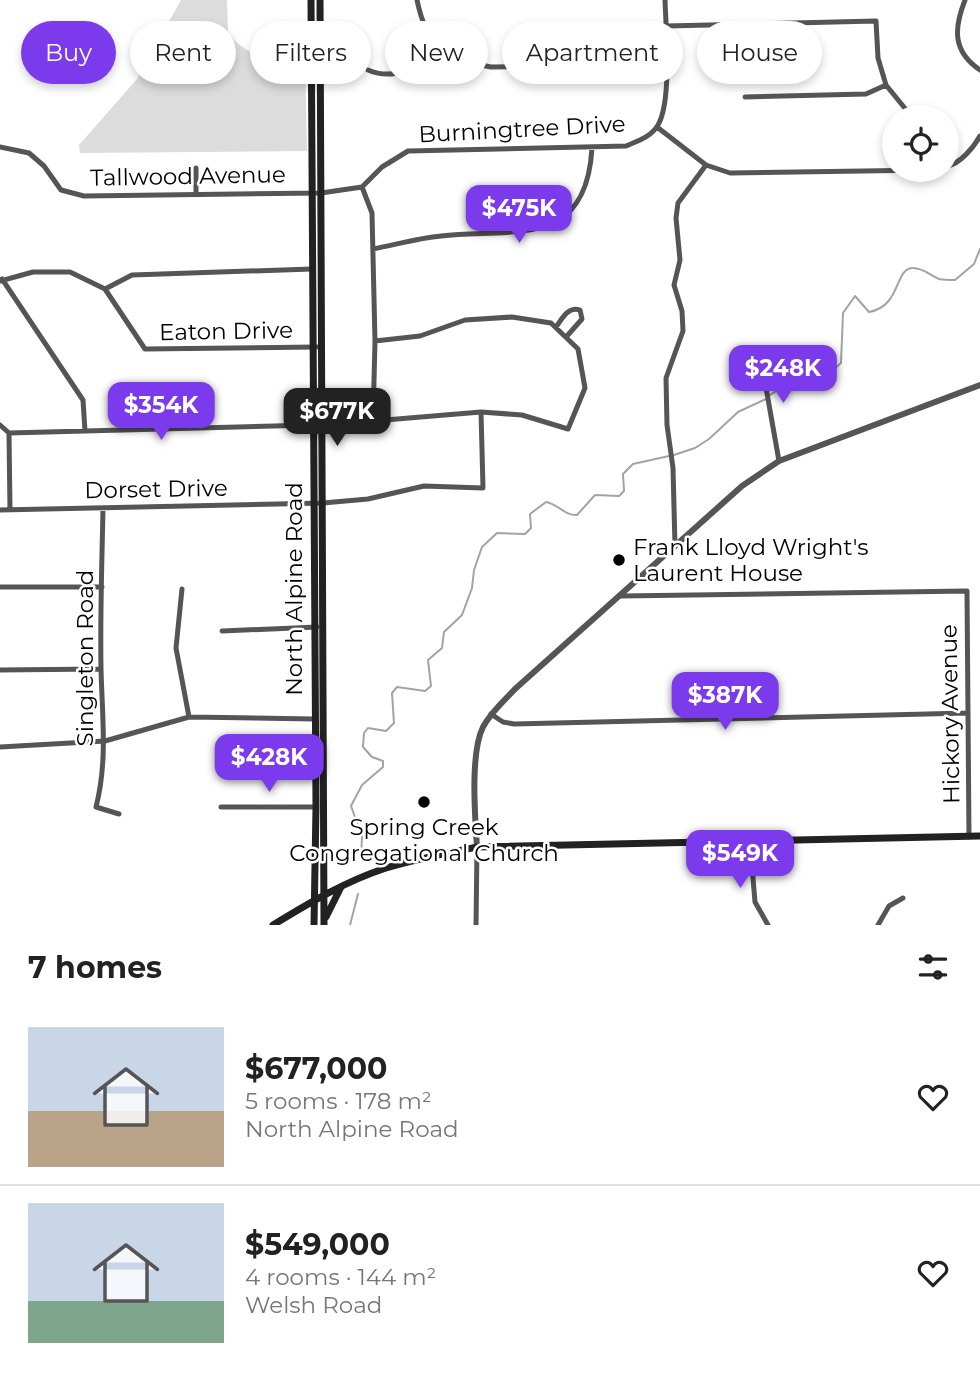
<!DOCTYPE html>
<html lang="en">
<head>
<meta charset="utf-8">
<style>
	:root { --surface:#fff; --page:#f6f6f6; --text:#222; --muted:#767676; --line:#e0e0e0; --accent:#7c3aed }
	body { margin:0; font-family:Montserrat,sans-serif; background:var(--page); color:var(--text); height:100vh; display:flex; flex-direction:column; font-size:26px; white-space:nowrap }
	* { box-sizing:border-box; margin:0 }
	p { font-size:23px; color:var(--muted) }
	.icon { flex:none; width:38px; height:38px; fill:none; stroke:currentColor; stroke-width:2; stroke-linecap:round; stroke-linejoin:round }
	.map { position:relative; height:925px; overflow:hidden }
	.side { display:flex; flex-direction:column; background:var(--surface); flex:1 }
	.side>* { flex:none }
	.guide { position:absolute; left:21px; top:21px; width:938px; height:63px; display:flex; gap:14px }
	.buttons { position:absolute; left:882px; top:105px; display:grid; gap:14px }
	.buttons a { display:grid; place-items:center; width:77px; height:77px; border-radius:50%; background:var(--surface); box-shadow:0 4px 10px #0003; font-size:35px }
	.price { position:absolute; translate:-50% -60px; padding:0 16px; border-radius:14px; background:var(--accent); color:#fff; font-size:23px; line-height:46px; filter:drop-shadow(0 2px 4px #0008) }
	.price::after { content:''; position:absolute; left:50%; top:42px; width:21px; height:16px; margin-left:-10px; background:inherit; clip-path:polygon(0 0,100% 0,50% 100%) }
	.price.current { background:#222; color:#fff }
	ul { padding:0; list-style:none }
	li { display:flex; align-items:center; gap:21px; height:175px; padding:0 28px }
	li+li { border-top:2px solid var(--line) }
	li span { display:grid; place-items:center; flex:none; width:196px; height:140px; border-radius:0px; color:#555 }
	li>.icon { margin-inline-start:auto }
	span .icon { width:84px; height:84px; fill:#fffc; stroke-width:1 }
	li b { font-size:30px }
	h2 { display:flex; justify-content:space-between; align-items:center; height:84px; padding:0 28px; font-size:30px }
	.pill { padding:0 24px; border-radius:32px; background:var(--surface); box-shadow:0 4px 10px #0003; font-size:24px; line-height:63px }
	.pill.current { background:var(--accent); color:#fff }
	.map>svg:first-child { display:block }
</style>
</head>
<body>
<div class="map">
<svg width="980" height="925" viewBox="0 0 980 925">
	<rect width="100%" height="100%" fill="#fff"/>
	<path fill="#dcdcdc" d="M181,0H227L228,32L237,43L260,59L305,58L307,151L80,153L79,145L137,79Z"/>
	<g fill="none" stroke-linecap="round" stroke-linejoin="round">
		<path stroke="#a3a3a3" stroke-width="2" d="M770,395L784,386L797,389L799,386L796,372L804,364L810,365L816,371L833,370L841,363L843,313L855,296L869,312C902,306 894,268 913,268C923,268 930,275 939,279C944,280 950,280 955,280L974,264L980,249
			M674,455L695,448L709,439L738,412L766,399
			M361,859L362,836L351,806L362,785L383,767V761L372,757L363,747L364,733L368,728L386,731L394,723L392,693L397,687L425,691L431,686L428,660L442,648L444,632L462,615L472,588L474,570L482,547L497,533L525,534L531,528L530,514L546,502C558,504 565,516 577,515L595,495L619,496L624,491L623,474L633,464L669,456
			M350,925L358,894"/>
		<path stroke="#555" stroke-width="5" d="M417,0C427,48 444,59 491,67L665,64
			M965,0C954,28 952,51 980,70
			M666,26L876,21L878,58L886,85L912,117
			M368,70C396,82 417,66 439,49
			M745,97L866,94L886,85
			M657,127L706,165L730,173L930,170
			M0,147L29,153L44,166L61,190L84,196L321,193L362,187L382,167L408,151L626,146C638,141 651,137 658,125C672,101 666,30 665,0
			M947,166C960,164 974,147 980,136
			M196,168V194
			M362,187L372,213L375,341L373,421L481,412L522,415L568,429L585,388L578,349L551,323L512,317L465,320L420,336L375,341
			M373,249C395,245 418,238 441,236C516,228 586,249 592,148
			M2,279L83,400L85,431
			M0,281L33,272H70L105,289L145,349L317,347
			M105,289L132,275L312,269
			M556,327C562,319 568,306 580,310L582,319L567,336
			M760,354L779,461
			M0,425L9,433L10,510
			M9,433L313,425
			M103,508C102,561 100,615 101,668C102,716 108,760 96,807L119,814
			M0,510L323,503L368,499L424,486L483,488L481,412
			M675,546L673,468L667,425L666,378L683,331L682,311L674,285L680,260L676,218L678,203L706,165
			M0,587H102
			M182,589L176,648L189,717
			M621,596L967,591L969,837
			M222,631L317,627
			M0,670L101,669
			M491,714L503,722L514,724L968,713
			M0,747L105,741L189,717L314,719
			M221,807H316
			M750,842L755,902L768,925
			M476,925L477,847
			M878,925L889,906L903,898"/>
		<path stroke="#555" stroke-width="6" d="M477,847C475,817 470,753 483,727C491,712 504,701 515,689L742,486L779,461L980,385"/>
		<path stroke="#222" stroke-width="7" d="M311,0L316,807L314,925
			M320,0L324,925
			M326,917L341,887
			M273,925C309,903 346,881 386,868C416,859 447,853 477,847L980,836"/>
	</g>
	<g fill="#000" stroke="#fff" stroke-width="2.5">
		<circle cx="619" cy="560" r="7"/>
		<circle cx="424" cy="802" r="7"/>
	</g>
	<g text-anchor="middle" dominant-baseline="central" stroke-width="5" stroke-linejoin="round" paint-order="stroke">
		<g font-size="23" fill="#000" stroke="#fff">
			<text transform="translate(522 129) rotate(-3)">Burningtree Drive</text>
			<text transform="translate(188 176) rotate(-1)">Tallwood Avenue</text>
			<text transform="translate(226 331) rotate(-1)">Eaton Drive</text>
			<text transform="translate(156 489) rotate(-1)">Dorset Drive</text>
			<text transform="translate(294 589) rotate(-90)">North Alpine Road</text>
			<text transform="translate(85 658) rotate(-90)">Singleton Road</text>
			<text transform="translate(950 714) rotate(-91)">Hickory Avenue</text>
		</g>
		<g font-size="23" fill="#000" stroke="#fff" text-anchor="start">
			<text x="633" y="547">Frank Lloyd Wright's<tspan x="633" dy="26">Laurent House</tspan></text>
			<text x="424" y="827" text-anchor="middle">Spring Creek<tspan x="424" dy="26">Congregational Church</tspan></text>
		</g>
	</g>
</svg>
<div class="buttons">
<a><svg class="icon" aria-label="locate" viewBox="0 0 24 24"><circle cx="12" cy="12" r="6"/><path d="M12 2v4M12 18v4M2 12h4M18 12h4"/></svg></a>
</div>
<b class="price" style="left:519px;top:245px">$475K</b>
<b class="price" style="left:783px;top:405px">$248K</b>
<b class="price" style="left:161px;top:442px">$354K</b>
<b class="price current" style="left:337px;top:448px">$677K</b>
<b class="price" style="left:725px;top:732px">$387K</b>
<b class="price" style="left:269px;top:794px">$428K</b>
<b class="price" style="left:740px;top:890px">$549K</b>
<div class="guide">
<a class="pill current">Buy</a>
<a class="pill">Rent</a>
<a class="pill">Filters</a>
<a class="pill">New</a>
<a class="pill">Apartment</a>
<a class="pill">House</a>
</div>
</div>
<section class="side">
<h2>7 homes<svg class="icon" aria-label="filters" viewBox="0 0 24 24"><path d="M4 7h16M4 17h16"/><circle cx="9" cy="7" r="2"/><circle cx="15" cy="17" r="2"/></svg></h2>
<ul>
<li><span style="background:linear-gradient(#c9d6e8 60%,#b9a48a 0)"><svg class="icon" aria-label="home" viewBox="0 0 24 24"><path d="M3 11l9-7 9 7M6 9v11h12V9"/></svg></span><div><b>$677,000</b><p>5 rooms · 178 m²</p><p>North Alpine Road</p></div><svg class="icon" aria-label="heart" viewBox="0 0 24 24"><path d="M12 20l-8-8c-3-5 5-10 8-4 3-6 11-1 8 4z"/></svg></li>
<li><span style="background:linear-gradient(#c9d6e8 70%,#7fa58c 0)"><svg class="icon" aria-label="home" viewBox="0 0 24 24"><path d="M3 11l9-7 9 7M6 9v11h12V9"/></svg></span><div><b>$549,000</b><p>4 rooms · 144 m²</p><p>Welsh Road</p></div><svg class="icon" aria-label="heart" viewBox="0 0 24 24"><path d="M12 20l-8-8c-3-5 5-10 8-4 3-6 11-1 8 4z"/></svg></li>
</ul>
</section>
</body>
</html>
